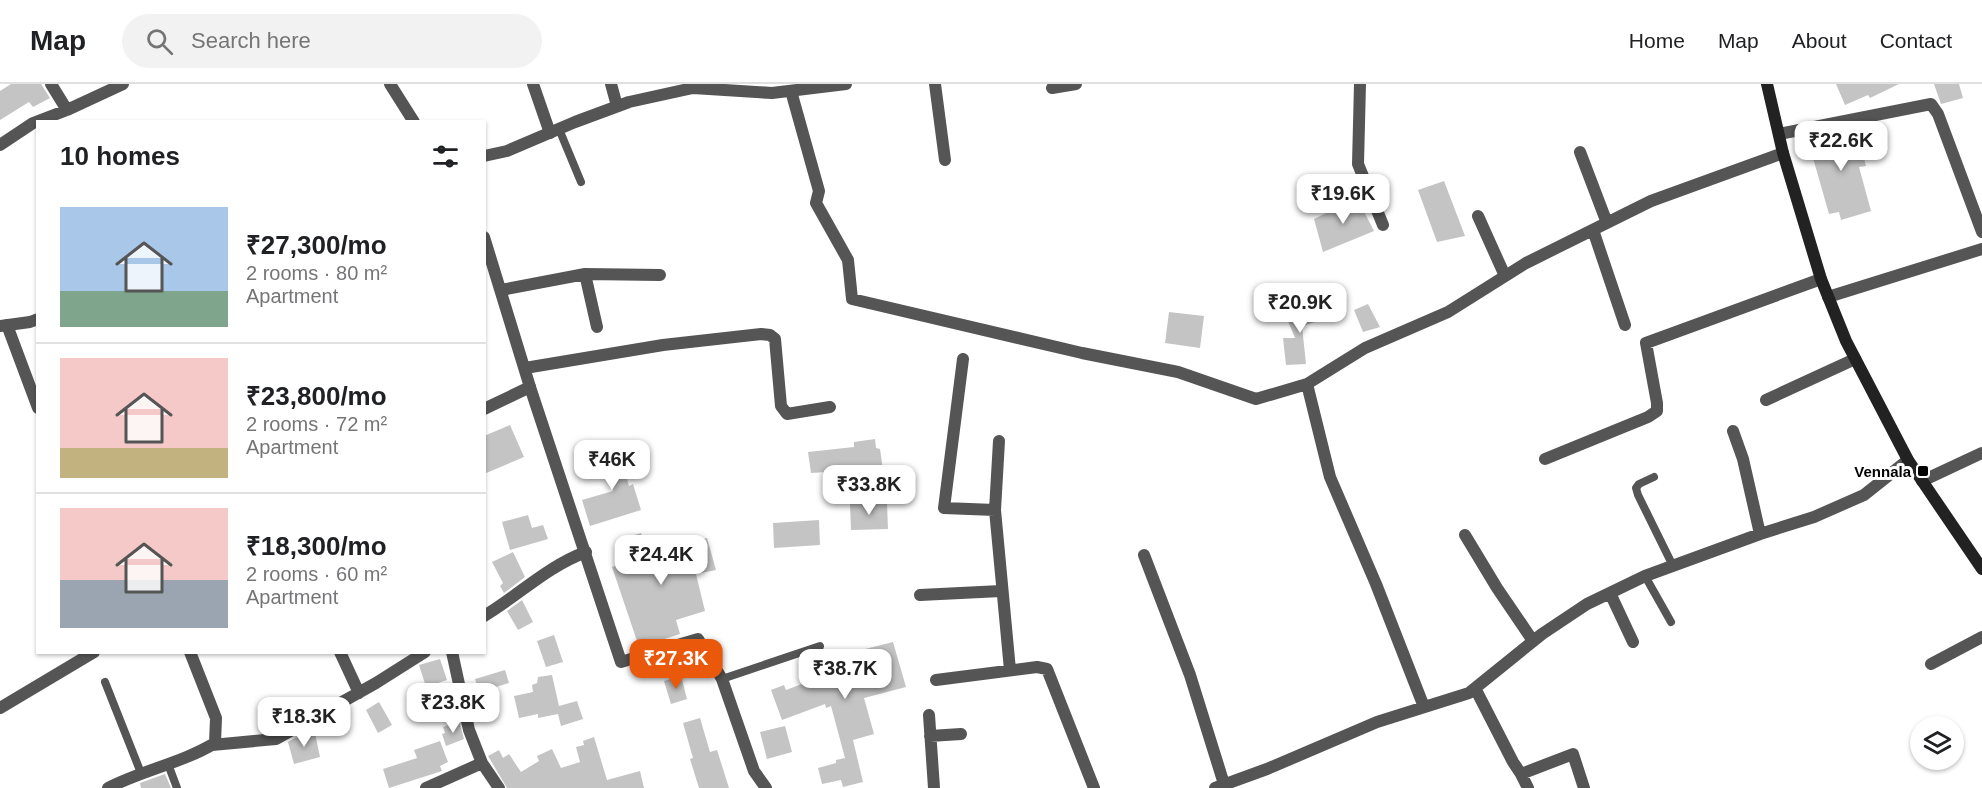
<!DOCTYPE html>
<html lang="en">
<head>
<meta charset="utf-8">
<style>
	:root { --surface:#fff; --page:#f2f2f2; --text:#202124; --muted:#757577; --line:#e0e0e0; --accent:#ea580c }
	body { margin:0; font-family:Helvetica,sans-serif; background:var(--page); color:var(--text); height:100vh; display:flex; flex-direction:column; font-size:22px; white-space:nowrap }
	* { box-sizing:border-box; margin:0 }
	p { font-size:20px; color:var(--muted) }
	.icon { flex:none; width:33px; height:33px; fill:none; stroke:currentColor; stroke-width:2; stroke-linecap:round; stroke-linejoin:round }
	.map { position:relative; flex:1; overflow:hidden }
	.panel { position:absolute; left:36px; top:36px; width:450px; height:534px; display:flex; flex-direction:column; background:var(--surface); border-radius:0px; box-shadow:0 2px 4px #0004 }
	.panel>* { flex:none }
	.buttons { position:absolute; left:1910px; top:632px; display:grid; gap:12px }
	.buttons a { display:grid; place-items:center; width:54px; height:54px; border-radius:50%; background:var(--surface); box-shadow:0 2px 4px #0004; font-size:30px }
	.price { position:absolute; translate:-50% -51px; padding:0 14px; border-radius:12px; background:#fff; color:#222; font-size:20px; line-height:39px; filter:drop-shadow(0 2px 3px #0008) }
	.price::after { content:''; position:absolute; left:50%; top:36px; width:18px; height:14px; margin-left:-9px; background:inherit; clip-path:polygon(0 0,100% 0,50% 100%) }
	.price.current { background:var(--accent); color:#fff }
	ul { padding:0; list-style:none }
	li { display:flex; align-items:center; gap:18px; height:150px; padding:0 24px }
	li+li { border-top:2px solid var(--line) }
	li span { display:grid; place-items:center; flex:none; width:168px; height:120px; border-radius:0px; color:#555 }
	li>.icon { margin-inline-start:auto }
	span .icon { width:72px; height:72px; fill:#fffc; stroke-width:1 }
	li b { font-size:26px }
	h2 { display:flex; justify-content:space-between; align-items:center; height:72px; padding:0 24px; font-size:26px }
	header { display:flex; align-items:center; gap:36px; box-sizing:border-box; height:84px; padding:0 30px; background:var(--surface); border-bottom:2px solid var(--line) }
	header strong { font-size:28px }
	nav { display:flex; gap:33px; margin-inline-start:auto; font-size:21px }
	.search { width:420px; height:54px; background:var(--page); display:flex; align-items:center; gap:15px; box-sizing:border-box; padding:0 21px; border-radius:33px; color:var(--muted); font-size:22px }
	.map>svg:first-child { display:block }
</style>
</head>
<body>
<header>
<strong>Map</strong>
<div class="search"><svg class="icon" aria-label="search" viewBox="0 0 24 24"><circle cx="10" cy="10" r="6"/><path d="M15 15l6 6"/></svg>Search here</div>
<nav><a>Home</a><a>Map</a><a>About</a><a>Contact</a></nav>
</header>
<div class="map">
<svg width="1982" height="704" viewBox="0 0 1982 704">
	<rect width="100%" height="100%" fill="#fff"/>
	<path fill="#c4c4c4" d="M11,0H41L50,14L33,23L29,18L0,36V7Z
		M1836,0H1899L1870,14L1868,11L1845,21Z
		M1934,0H1959L1963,14L1941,20Z
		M1856,43L1866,82L1859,83L1871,127L1841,136L1839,128L1829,130L1807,53Z
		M1444,97L1465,152L1437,158L1418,106Z
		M1357,114L1374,147L1323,168L1314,135Z
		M1368,220L1380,243L1363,248L1354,226Z
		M1318,221L1326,235L1302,242L1306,280L1286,281L1283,254H1295L1285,230Z
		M1169,228L1204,232L1200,264L1165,259Z
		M510,341L524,373L484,390V352Z
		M875,355L876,364L880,365L884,393L877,394L878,398L862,400V396L852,398L851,393L828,397L826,388L811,389L808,368L854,363V358Z
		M616,356L629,402L633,400L641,426L590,442L582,416L613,407L599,361Z
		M887,419L888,445L851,446L850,420Z
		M528,431L532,444L543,441L548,455L510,466L502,438Z
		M819,436L820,461L774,464L773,439Z
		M641,449L647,470L707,454L716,486L696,490L705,527L676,536L680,550L639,563L612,483L627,478L620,455Z
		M513,468L525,493L504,509L500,502L503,499L492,478Z
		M522,516L533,538L518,546L507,527Z
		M554,551L563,578L546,583L537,557Z
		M893,558L906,603L864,614L874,650L853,656L863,698L843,703L841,696L822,700L818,684L836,679V676L845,674L831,622L826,624L825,620L782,636L771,606L784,601L786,606L818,594L814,578Z
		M440,575L447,596L426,603L419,581Z
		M505,586L509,599L479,608L475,595Z
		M552,591L559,622L577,617L583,635L561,642L558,630L538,634V630L519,634L514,612L533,608L532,601L537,599L538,593Z
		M681,592L687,615L671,620L664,597Z
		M379,618L392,641L378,649L366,626Z
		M700,634L710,668L717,666L729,704H699L690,675L693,674L683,639Z
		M459,637L464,655L446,662L442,650L445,649L443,643Z
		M785,642L792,668L767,675L760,648Z
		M315,649L320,673L294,680L288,658L295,654Z
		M594,653L607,696L640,687L644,704H507L488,672L499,666L503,674L509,670L521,688L539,677L537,672L552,665L561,684L580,678L576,663L584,661L583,657Z
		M440,657L448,678L440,682L442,687L389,704L383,685L417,674L414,666Z
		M165,690L171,704H141L140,699Z"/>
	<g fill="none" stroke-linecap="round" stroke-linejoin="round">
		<path stroke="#555" stroke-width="8" d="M559,45L581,98
			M1654,393L1639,400L1636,404L1638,411L1673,482
			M1645,492L1671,538
			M722,595L820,562
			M105,598L141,689
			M168,680L177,704"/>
		<path stroke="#555" stroke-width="12" d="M51,0L67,26
			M533,0L550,49
			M611,0L617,22
			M935,0L945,76
			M1360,0L1358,80L1383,141
			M1052,4L1076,0
			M791,7L819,107L816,119L848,176L852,215L1082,269L1178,288L1256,315L1307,300
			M1779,50L1931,20L1938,30L1982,148
			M0,61L33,39L67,26L123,0
			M1580,68L1607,139
			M1478,132L1505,192
			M1593,146L1625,241
			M585,190L597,243
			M501,206L585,190L660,191
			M1828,213L1982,165
			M7,241L38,324
			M963,275L944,424L995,426
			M525,284L663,261L761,250L770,251L775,255L781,322L787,330L830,323
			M1766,316L1855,275
			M484,325L530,303
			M1733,347L1743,375L1760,450
			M999,357L995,426L1010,586
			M1545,375L1648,333L1657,327V319L1646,259L1821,195
			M1922,397L1982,369
			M1465,451L1497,504L1533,557
			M1144,471L1190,591L1224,700
			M1610,509L1633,558
			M920,511L1001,507
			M484,532C519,511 548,482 586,468
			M340,568L359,609
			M452,568L469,646L482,679L499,704
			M1931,580L1982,553
			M936,596L1037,583L1047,585L1094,704
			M1475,604L1513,678L1521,690L1528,704
			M1424,623L1376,500L1330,393L1307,300L1365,264L1448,228L1526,179L1651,117L1783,69
			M0,624L94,568
			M929,631L934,704
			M930,652L961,650
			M212,661L276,655L376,599L425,568
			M1521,690L1573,670L1584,704
			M108,704C143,686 182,679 215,659L216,634L190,568
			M426,704L482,679
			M1215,704L1267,685L1377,638L1469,609L1542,550L1587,520L1645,492L1760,450L1814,433L1864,411L1908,376"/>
		<path stroke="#555" stroke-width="12" d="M390,0L414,38
			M484,72L507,67L575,38L629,18L693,4L772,9L846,0
			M484,153L530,303L621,578L698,555L722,595L754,687L766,704
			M0,242L30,238L38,235"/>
		<path stroke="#222" stroke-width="12" d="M1767,0L1783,69L1821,195L1846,257L1908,376L1982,485"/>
	</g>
	<rect fill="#000" stroke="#fff" stroke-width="2" x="1917" y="381" width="12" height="12" rx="3"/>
	<g text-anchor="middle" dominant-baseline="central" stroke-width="6" stroke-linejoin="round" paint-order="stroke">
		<g font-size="15" font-weight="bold" fill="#000" stroke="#fff" text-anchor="end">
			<text x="1911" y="387">Vennala</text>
		</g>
	</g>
</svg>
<div class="buttons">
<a><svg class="icon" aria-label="layers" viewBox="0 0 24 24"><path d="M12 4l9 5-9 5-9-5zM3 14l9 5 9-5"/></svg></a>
</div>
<b class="price" style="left:1841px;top:88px">₹22.6K</b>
<b class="price" style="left:1343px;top:141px">₹19.6K</b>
<b class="price" style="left:1300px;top:250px">₹20.9K</b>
<b class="price" style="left:612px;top:407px">₹46K</b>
<b class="price" style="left:869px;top:432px">₹33.8K</b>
<b class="price" style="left:661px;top:502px">₹24.4K</b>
<b class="price current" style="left:676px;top:606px">₹27.3K</b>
<b class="price" style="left:845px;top:616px">₹38.7K</b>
<b class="price" style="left:453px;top:650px">₹23.8K</b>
<b class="price" style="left:304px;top:664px">₹18.3K</b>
<section class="panel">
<h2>10 homes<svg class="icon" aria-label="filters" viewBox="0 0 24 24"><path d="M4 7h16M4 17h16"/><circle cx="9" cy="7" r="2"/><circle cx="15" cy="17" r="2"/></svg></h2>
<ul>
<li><span style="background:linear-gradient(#a9c7e8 70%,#7fa58c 0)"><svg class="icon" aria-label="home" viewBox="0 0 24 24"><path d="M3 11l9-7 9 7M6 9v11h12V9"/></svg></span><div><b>₹27,300/mo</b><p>2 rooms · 80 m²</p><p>Apartment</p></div></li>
<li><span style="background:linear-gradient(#f6c9c9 75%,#c2b280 0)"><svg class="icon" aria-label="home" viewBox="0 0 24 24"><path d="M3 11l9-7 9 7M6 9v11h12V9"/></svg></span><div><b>₹23,800/mo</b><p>2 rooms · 72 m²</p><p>Apartment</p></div></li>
<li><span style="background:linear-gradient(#f6c9c9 60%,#9aa5b1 0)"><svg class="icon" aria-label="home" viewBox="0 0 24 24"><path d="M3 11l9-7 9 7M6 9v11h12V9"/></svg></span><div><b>₹18,300/mo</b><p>2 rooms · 60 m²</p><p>Apartment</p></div></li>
</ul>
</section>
</div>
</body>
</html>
